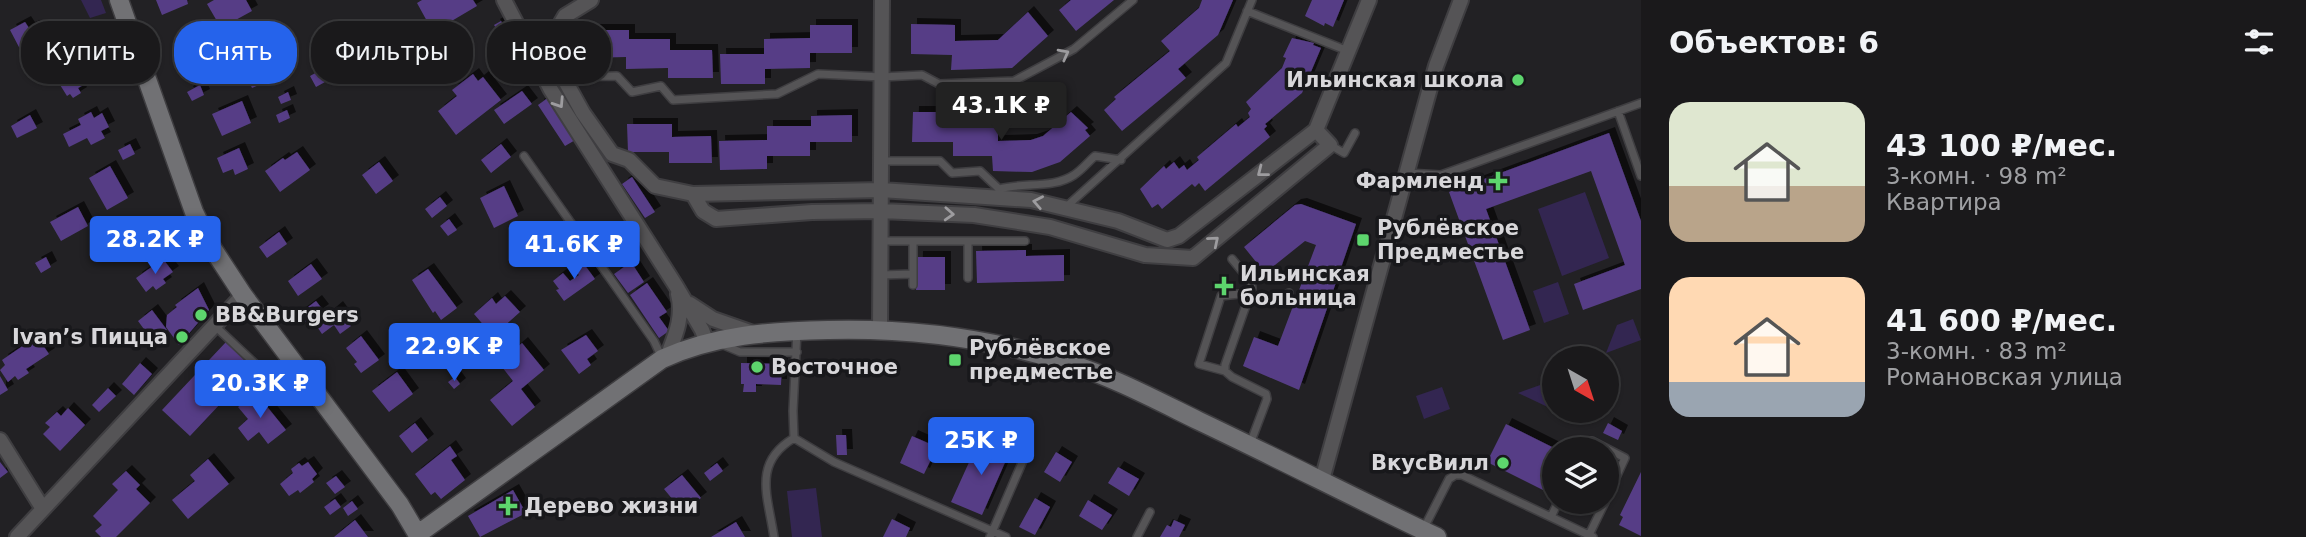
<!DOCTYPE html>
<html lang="ru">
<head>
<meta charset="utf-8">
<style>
	:root { --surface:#1a191b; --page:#232224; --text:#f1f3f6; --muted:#9fa0a3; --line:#38383a; --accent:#2563eb }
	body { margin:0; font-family:"DejaVu Sans",sans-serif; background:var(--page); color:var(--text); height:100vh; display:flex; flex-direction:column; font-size:26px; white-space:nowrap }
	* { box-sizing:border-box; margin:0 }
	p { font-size:23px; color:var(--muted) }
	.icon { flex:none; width:38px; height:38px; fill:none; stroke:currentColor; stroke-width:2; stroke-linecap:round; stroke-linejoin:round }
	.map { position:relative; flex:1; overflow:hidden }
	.details { display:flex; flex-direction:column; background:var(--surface); width:665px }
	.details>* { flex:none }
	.top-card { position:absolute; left:21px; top:21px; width:665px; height:63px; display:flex; gap:14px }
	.needle { width:46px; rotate:141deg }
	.fabs { position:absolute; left:1542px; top:346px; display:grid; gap:14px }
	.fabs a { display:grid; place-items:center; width:77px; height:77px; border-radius:50%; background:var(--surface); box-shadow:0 2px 5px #0004,0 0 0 2px var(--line); font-size:35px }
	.price { position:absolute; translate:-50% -60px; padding:0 16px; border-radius:7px; background:var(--accent); color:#fff; font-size:23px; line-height:46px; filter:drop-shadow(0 2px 4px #0008) }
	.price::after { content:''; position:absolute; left:50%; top:42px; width:21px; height:16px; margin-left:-10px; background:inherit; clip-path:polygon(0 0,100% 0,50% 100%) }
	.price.on { background:#222; color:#fff }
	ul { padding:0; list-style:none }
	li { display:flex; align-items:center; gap:21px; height:175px; padding:0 28px }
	li span { display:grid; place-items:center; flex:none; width:196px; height:140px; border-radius:21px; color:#555 }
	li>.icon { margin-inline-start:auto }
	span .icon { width:84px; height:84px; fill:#fffc; stroke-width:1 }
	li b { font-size:30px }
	h2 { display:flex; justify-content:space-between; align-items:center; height:84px; padding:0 28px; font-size:30px }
	.chip { padding:0 24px; border-radius:28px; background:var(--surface); box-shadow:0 2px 5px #0004,0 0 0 2px var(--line); font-size:24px; line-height:63px }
	.chip.on { background:var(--accent); color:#fff }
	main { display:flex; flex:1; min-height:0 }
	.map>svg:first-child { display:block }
</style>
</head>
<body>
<main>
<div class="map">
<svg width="1641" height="537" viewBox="0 0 1641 537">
	<defs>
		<filter id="shadow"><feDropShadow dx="6" dy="-6" stdDeviation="0" flood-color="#0009"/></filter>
	</defs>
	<rect width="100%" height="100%" fill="#222124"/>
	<path fill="#332651" d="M81,0H101L106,13L90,18Z
		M1585,192L1609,258L1562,276L1538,209Z
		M1558,282L1569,314L1544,323L1533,291Z
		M1633,319L1641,340L1606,353L1617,325Z
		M1543,384L1554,389V410L1518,393Z
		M1442,387L1450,409L1424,419L1416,396Z
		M816,488L822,537H792L787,491Z"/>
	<path fill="#563e86" filter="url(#shadow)" d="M156,0H187L188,4L162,15Z
		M214,0H246L252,11L221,28L207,4Z
		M422,0H473L477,6L433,32L417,3Z
		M1071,0H1114L1076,31L1059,10Z
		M1202,0H1233L1218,35L1178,69L1186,78L1122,131L1104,110L1116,99L1114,97L1170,51L1161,41L1199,8Z
		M1312,0H1344L1333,27L1325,23L1324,26L1305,16Z
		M1028,12L1048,36L1012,68L951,70L952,55L911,54V24L955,25V41L998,40Z
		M501,21L510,36L504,40L494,25Z
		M25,22L29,28L34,26L40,39L20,49L10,30Z
		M810,25H852V53H810V68L765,69V84H721L720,54H764V39L810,38Z
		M60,29L67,43L48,52L41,39Z
		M585,30H629V39H670V50H712L713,78H668V68L626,69V57L586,58Z
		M269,32L276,45L260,54L253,40Z
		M1292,38L1314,43L1313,45L1321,48L1302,93L1265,124L1267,126L1264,129L1270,137L1205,191L1199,183L1195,187L1192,184L1162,209L1158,204L1152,208L1140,189L1164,166L1166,169L1174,162L1179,169L1184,165L1187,170L1199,160L1197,157L1236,124L1238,127L1250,117L1248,113L1251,109L1246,102L1282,68L1286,58L1283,57Z
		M249,43L259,61L252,66L254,70L240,77L228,54Z
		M213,47L220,60L201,70L194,57Z
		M441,56L451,73L432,85L421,69Z
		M319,71L325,82L316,87L310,76Z
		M264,72L268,81L252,88L248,79Z
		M68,73L71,78L80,73L87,83L78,88L81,93L73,98L70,94L67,96L57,80Z
		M473,74L478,81L483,77L501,100L456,135L438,111L457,96L452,90Z
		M200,85L204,95L192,101L187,92Z
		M522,91L532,104L504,124L494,110Z
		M288,92L291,100L281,104L278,97Z
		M549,97L577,139L565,146L538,105Z
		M242,101L251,123L222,136L212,114Z
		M287,110L290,118L279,123L276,115Z
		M91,112L94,118L102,113L109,127L101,131L105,138L91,145L87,138L69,147L63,134L81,125L78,119Z
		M913,112H955V127L998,126V141L1031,140L1043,136L1071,112L1088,128L1085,130L1090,136L1060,162L1032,172L993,171L992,156H953V142H912Z
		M30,115L37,128L17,138L11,126Z
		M852,115V142H810V156H767V169L720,170L719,141L767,140V126H811V116Z
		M627,124H672V137L711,136L712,163H669V152H628Z
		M1609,133L1641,221V289L1583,310L1574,284L1625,265L1591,171L1486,209L1530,330L1503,340L1449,192Z
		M130,144L135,154L123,160L118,150Z
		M501,144L511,157L491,173L481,160Z
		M239,148L248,169L235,175L233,169L223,173L217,158Z
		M297,152L310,170L280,192L265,171L283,158L285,160Z
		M379,162L393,181L376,194L362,175Z
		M110,166L128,198L107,210L89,178Z
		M632,177L655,212L645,218L622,184Z
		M504,186L518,216L494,228L480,198Z
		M440,197L447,206L432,218L425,209Z
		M1301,204L1356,224L1299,390L1243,366L1254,337L1278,346L1316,245L1305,241L1265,273L1244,247L1295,205Z
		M78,207L88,226L61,241L50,222Z
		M449,219L457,230L448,236L440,226Z
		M279,232L287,244L267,258L259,247Z
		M1026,250V256L1064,255V281L977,283L976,251Z
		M46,257L51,267L41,273L35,263Z
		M917,257H945V290H916Z
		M163,259L173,272L163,279L166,283L156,290L153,286L146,292L136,278Z
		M581,260L595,279L564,301L556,290L559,289L553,281L563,273L570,281L579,275L572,267Z
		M631,262L644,282L628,293L614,274Z
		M311,264L322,279L298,296L288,281Z
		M428,269L457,308L441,320L435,311L433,313L412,280Z
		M647,283L667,312L659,317L669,331L659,338L630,295Z
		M198,288L209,310L179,345L166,327L167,315L177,307L175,305Z
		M505,296L520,312L493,336L474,314L492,298L496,304Z
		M316,301L323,310L306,322L300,313Z
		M337,307L351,326L340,334L334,325L322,334L316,325Z
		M152,310L167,330L152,340L138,321Z
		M102,334L108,342L101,347L94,339Z
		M586,335L598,351L587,359L591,365L579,374L561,350Z
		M361,336L379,360L361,373L354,364L357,362L346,348Z
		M30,341L34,345L40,341L49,354L26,369L29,373L18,380L15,376L8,382L0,370L5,365L2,360Z
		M226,342L261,376L245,393L237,386L190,436L162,410Z
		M522,343L544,370L521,389L535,407L512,426L490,400L513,381L499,363Z
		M140,363L152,374L134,395L122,384Z
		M741,363L782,364L781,385L756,384V392H743L744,384H741Z
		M397,372L413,394L389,412L372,391Z
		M0,376L8,390L0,395Z
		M455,377L460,384L454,389L448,382Z
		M108,388L116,396L99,412L92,405Z
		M256,393L286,430L268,444L259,432L248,441L238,428L248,419L238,407Z
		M68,408L85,425L60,451L43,434L50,427L45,423L57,412L61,416Z
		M415,423L428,440L412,453L399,436Z
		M1608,423L1622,431L1618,440L1603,433Z
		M1506,424L1554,448V468L1543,490L1487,462Z
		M836,435H846L847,455H837Z
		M912,436L937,447L924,474L900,463Z
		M980,438L1010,451L982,515L951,502Z
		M450,446L457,456L451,460L465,480L441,499L435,492L431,495L415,474Z
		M1056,452L1072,462L1060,482L1044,472Z
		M208,459L229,484L188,519L172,500L195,481L190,475Z
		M0,462L8,472L0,478Z
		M308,462L317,474L312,479L314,482L300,493L298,490L289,496L280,484L293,473L291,469L299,463L302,466Z
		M717,463L723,471L710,481L704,473Z
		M1118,467L1139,479L1129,496L1108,483Z
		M126,471L140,485L136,489L150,503L116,537H101L95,531L102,525L93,516L118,490L112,484Z
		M1641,472V536L1619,525L1623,517L1620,515Z
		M682,475L701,498L683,512L664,489Z
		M336,476L345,487L335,494L326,483Z
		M513,490L526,513L480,537L468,516Z
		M1035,498L1050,507L1035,535L1019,527Z
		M335,499L341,507L330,515L324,507Z
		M1088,500L1112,515L1102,530L1079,516Z
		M352,501L358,509L348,516L343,508Z
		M892,519L910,528L906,537H883Z
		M355,520L368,537H334Z
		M1174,520L1185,525L1179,537H1160L1167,525L1171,527Z
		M736,522L745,537H711Z"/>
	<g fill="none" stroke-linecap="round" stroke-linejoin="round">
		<g stroke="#3f3e41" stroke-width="10">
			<path id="lane" d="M1247,11L1348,51
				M564,77L617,76L632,92L661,86L673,100L777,94L818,74L882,77L922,75L939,84L1014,81L1074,49L1133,0
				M1618,111L1641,176
				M1330,145L1344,153L1355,133
				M524,156L654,341L662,358
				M881,161H940L952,173L980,171L999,189L998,198
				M1407,173L1441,175L1641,103
				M999,189C1023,182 1053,189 1074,175C1082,170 1088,162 1095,156L1121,160
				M1066,207L1226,63L1252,0
				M881,241H1025
				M913,241V285
				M1232,259L1251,282L1252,288L1225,365V371L1232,377L1266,394L1267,399L1250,444
				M881,275L913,274
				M968,278V241
				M215,326L265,373
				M797,331L793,411L794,438L834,462L1006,537
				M721,344L740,352H797
				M1225,371L1199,364L1221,296L1239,294L1277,301L1289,293
				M1583,450L1589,441H1592L1625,458L1606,499
				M1551,517L1558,502
				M1423,530L1449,479L1455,475H1462L1593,537
				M1589,535L1605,502
				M774,537C768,496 752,463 794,438
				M990,537L1028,449
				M1137,537L1150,512"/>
		</g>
		<g stroke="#3f3e41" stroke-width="18">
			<path id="street" d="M504,0L551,90L676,286L702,330L707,343
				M591,0L565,16L558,28L563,77L583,113L612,154L629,160L655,186L693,194L881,190L1031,200L1118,221L1167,240L1179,236L1316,130L1369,0
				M693,194L703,211L716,219L812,212L881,211L974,215L1050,227L1145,255L1193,258L1330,145L1316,130
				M690,304L713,319L753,333
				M880,330L882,0
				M667,357C675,336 684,317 678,294
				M0,440L43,509
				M1322,480L1436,66L1461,0
				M17,537L243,295"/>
		</g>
		<g stroke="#3f3e41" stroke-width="21">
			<path id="secondary" d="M119,0L194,212L209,243L243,295L400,505L419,537
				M418,534L662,359C714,335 771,331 828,330C909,328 990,338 1068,363C1113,377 1156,400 1199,421C1279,459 1357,499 1437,537"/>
		</g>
		<use href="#lane" stroke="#555456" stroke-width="7"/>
		<use href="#street" stroke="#555456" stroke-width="14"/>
		<use href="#secondary" stroke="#717174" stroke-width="18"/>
	</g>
	<defs><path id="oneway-chevron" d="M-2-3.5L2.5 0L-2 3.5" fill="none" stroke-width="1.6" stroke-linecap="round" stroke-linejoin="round" transform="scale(1.75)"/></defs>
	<g stroke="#9d9c9f">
		<use href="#oneway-chevron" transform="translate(1064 54) rotate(-28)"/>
		<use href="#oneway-chevron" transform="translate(559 103) rotate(57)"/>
		<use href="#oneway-chevron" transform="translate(1262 172) rotate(142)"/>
		<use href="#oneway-chevron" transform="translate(1038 202) rotate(-169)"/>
		<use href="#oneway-chevron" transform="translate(949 214) rotate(3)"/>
		<use href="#oneway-chevron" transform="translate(1214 241) rotate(-40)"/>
	</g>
	<g fill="#5dd56d" stroke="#18181b" stroke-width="2.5">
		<circle cx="1518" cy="80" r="7"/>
		<path d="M1494.5 170.5h7v7h7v7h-7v7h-7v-7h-7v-7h7z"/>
		<rect x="1356" y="233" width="14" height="14" rx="3.5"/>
		<path d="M1220.5 275.5h7v7h7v7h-7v7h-7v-7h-7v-7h7z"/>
		<circle cx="201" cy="315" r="7"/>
		<circle cx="182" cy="337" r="7"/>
		<rect x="948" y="353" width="14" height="14" rx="3.5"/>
		<circle cx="757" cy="367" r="7"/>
		<circle cx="1503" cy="463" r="7"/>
		<path d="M504.5 495.5h7v7h7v7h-7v7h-7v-7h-7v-7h7z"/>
	</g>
	<g text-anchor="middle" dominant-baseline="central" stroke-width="7" stroke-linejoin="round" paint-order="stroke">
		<g font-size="21" font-weight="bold" fill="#d8d7da" stroke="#18181b" text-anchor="start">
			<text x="1504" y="80" text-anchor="end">Ильинская школа</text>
			<text x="1484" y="181" text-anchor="end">Фармленд</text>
			<text x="1377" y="228">Рублёвское<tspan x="1377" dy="24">Предместье</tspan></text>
			<text x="1240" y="274">Ильинская<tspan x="1240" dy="24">больница</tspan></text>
			<text x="215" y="315">BB&amp;Burgers</text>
			<text x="168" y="337" text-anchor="end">Ivan’s Пицца</text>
			<text x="969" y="348">Рублёвское<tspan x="969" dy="24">предместье</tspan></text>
			<text x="771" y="367">Восточное</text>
			<text x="1489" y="463" text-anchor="end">ВкусВилл</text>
			<text x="524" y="506">Дерево жизни</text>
		</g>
	</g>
</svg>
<div class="fabs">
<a><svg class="needle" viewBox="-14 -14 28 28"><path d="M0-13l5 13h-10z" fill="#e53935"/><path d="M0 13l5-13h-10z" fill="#9fa0a3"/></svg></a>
<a><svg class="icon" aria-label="layers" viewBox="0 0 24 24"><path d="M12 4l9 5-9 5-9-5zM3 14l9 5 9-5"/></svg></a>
</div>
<b class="price on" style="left:1001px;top:142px">43.1K ₽</b>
<b class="price" style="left:155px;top:276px">28.2K ₽</b>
<b class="price" style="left:574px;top:281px">41.6K ₽</b>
<b class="price" style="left:454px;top:383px">22.9K ₽</b>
<b class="price" style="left:260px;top:420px">20.3K ₽</b>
<b class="price" style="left:981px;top:477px">25K ₽</b>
<div class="top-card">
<a class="chip">Купить</a>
<a class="chip on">Снять</a>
<a class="chip">Фильтры</a>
<a class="chip">Новое</a>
</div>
</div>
<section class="details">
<h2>Объектов: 6<svg class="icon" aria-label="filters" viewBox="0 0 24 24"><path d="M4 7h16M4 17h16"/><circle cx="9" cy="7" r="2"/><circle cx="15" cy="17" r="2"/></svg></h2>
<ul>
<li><span style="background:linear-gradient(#dfe7d0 60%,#b9a48a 0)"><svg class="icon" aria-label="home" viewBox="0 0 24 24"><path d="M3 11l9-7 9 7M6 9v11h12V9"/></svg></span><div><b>43 100 ₽/мес.</b><p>3-комн. · 98 m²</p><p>Квартира</p></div></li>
<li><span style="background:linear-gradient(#ffd9b3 75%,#9aa5b1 0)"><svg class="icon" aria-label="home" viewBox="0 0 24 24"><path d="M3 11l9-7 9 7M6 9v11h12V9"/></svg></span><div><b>41 600 ₽/мес.</b><p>3-комн. · 83 m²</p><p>Романовская улица</p></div></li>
</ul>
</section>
</main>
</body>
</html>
